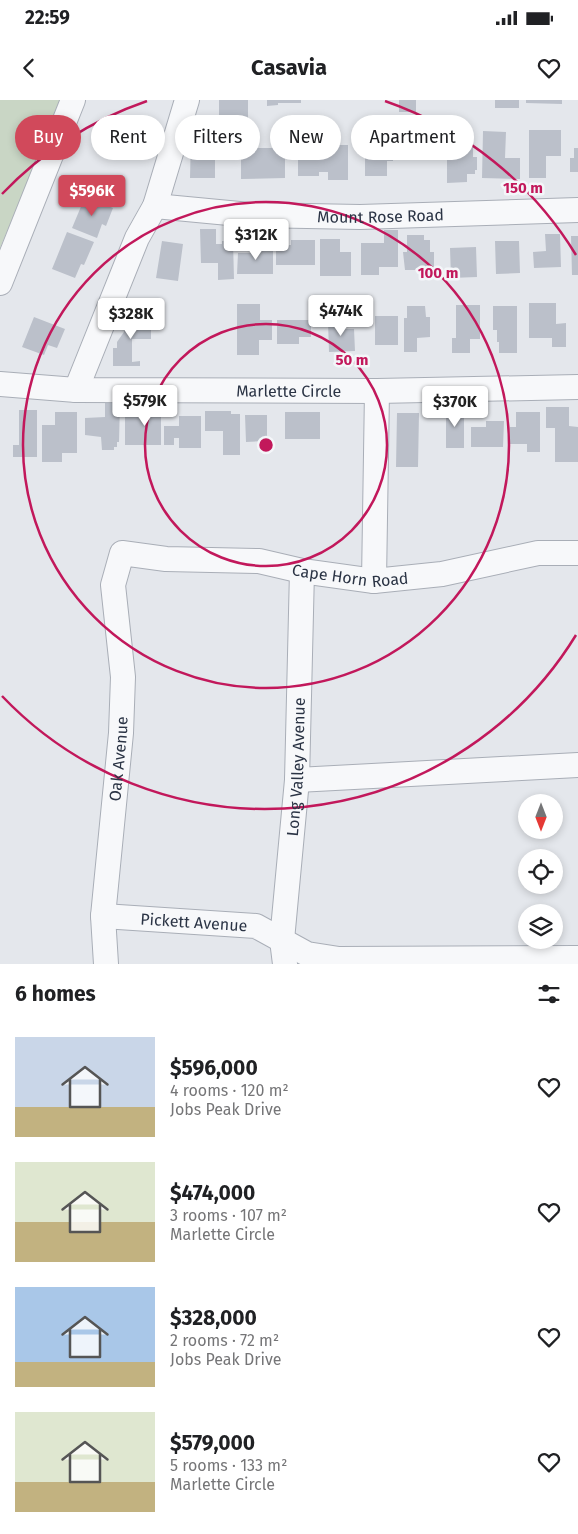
<!DOCTYPE html>
<html lang="en">
<head>
<meta charset="utf-8">
<style>
	:root { --surface:#fff; --page:#f2f2f2; --text:#202124; --muted:#757577; --accent:#d1495b }
	body { margin:0; font-family:"Fira Sans",sans-serif; background:var(--page); color:var(--text); height:100vh; display:flex; flex-direction:column; font-size:19px; white-space:nowrap }
	* { box-sizing:border-box; margin:0 }
	p { font-size:16px; color:var(--muted) }
	.icon { flex:none; width:28px; height:28px; fill:none; stroke:currentColor; stroke-width:2; stroke-linecap:round; stroke-linejoin:round }
	.map { position:relative; height:864px; overflow:hidden }
	.sheet { display:flex; flex-direction:column; background:var(--surface); flex:1 }
	.sheet>* { flex:none }
	.top-card { position:absolute; left:15px; top:15px; width:549px; height:45px; display:flex; gap:10px }
	.needle { width:32px; rotate:180deg }
	.controls { position:absolute; left:518px; top:694px; display:grid; gap:10px }
	.controls a { display:grid; place-items:center; width:45px; height:45px; border-radius:50%; background:var(--surface); box-shadow:0 2px 8px #0003; font-size:25px }
	.price { position:absolute; translate:-50% -42px; padding:0 11px; border-radius:5px; background:#fff; color:#222; font-size:16px; line-height:32px; filter:drop-shadow(0 1px 2px #0008) }
	.price::after { content:''; position:absolute; left:50%; top:30px; width:15px; height:11px; margin-left:-8px; background:inherit; clip-path:polygon(0 0,100% 0,50% 100%) }
	.price.active { background:var(--accent); color:#fff }
	ul { padding:0; list-style:none }
	li { display:flex; align-items:center; gap:15px; height:125px; padding:0 15px }
	li span { display:grid; place-items:center; flex:none; width:140px; height:100px; border-radius:0px; color:#555 }
	li>.icon { margin-inline-start:auto }
	span .icon { width:60px; height:60px; fill:#fffc; stroke-width:1 }
	li b { font-size:21px }
	h2 { display:flex; justify-content:space-between; align-items:center; height:60px; padding:0 15px; font-size:21px }
	.pill { padding:0 18px; border-radius:22px; background:var(--surface); box-shadow:0 2px 8px #0003; font-size:18px; line-height:45px }
	.pill.active { background:var(--accent); color:#fff }
	.status { display:flex; justify-content:space-between; align-items:center; height:35px; padding:0 25px; background:var(--surface); direction:ltr }
	.status svg { height:14px; fill:currentColor }
	header { display:flex; justify-content:space-between; align-items:center; height:65px; padding:0 15px; background:var(--surface); font-size:22px; font-weight:700 }
	.map>svg:first-child { display:block }
</style>
</head>
<body>
<div class="status"><b>22:59</b><svg viewBox="0 0 49 12"><path d="M0 12V9h3v3zM5 12V6h3v6zM10 12V3h3v9zM15 12V0h3v12zM26 1h20v11H26zM47 4h2v5h-2z"/></svg></div>
<header><svg class="icon" aria-label="back" viewBox="0 0 24 24"><path d="M15 5l-7 7 7 7"/></svg>Casavia<svg class="icon" aria-label="heart" viewBox="0 0 24 24"><path d="M12 20l-8-8c-3-5 5-10 8-4 3-6 11-1 8 4z"/></svg></header>
<div class="map">
<svg width="578" height="864" viewBox="0 0 578 864">
	<rect width="100%" height="100%" fill="#e4e7ec"/>
	<path fill="#c9d6c5" d="M0,0H62L0,148Z"/>
	<path fill="#bbc0ca" d="M219,0H248V18H219Z
		M267,0H301V3H278V5L267,6Z
		M399,0H416V12H399Z
		M495,0H519V8H495Z
		M526,0H562V4L526,3Z
		M529,30H561V56H546V78H529Z
		M483,31L506,32L505,58H520V79L482,78Z
		M191,35H215V78H190Z
		M393,43V61H387V76H365V55H370V44Z
		M333,45H348V80H328V72H319V76H298V46H319V50H333Z
		M473,45V57H477V70H475V74H467V82L447,83V46Z
		M241,48H285V78L241,79Z
		M574,48H578V72H570V58H574Z
		M85,97L113,108L106,126L102,124L97,138L72,128Z
		M200,129H216V144H222V141H233L234,179L218,180V163H201Z
		M384,130H398V167H379V175H361V143H384Z
		M67,132L94,142L84,165L81,164L75,178L52,169Z
		M545,134H560L561,167L534,168L533,152L546,151Z
		M407,135H424V140H430V152H434V170H405L403,152H407Z
		M571,136H578V175H572Z
		M320,139H340V152H351V176H320Z
		M291,140H315V165H276V145H291Z
		M162,141L183,144L178,181L156,178Z
		M495,141H519L520,173L496,174Z
		M254,146H273V174H237L238,153H254Z
		M476,147L477,177L451,178L450,148Z
		M529,203H556V224L566,223V247H552V238H529Z
		M237,204H260V220H272V240H259V255H237Z
		M456,205H480V239H470V253H452V238H456Z
		M407,206H425L426,217H430V237L417,238V252H404V218H407Z
		M493,206H517V253H499V242H497V230H493Z
		M151,216V239H132V262L140,261V266H113V248H117V242L124,232V217Z
		M375,216H398V245H375Z
		M34,217L65,229L57,248L48,245L44,255L22,247Z
		M277,220H311V237H299V244H277Z
		M328,221H346V229H354L355,251L329,252Z
		M105,303H120L119,342H117V347H114V350H102L101,337L85,335V318L105,317Z
		M142,304H161V345H125V317H142Z
		M546,307H569V326L578,327V362H555V328H546Z
		M446,308H464V348H446Z
		M19,310H37V357H13V345H19Z
		M205,311H231V314H240V355H223V331H205Z
		M55,312H77V353H62V362H42V325H55Z
		M285,312H320V339H285Z
		M516,312H540V352H527V344H510V327H516Z
		M397,313H419L418,367H396Z
		M245,315H267V341L246,342Z
		M179,316H201V348H179V338H174V345H164V326H179Z
		M486,321H504L503,347H471V327H486Z"/>
	<g fill="none" stroke-linecap="round" stroke-linejoin="round">
		<g stroke="#a9aeb7" stroke-width="26">
			<g id="minor">
				<path id="s1" d="M155,106L250,115L360,117L578,110"/>
				<path d="M0,183L73,0"/>
				<path id="s2" d="M0,284L76,290L377,291L578,287"/>
				<path d="M76,290L137,138L155,106L187,0"/>
				<path d="M374,481L377,291"/>
				<path d="M297,680L578,665"/>
				<path id="s3" d="M103,816L256,826L307,854L339,859L578,858"/>
				<path id="s4" d="M106,864L103,816L121,633L123,577L113,485L122,453L166,459L259,461L302,471L374,481L442,474L538,453H578"/>
				<path id="s5" d="M285,864L282,840L297,680L302,471"/>
			</g>
		</g>
		<use href="#minor" stroke="#f7f8fa" stroke-width="24"/>
	</g>
	<g fill="none" stroke="#c2185b" stroke-width="2.5">
		<circle cx="266" cy="345" r="121"/>
		<circle cx="266" cy="345" r="243"/>
		<path d="M576 535A364 364 0 0 1 2 596M2 94A364 364 0 0 1 147 1M385 1A364 364 0 0 1 576 155"/>
	</g>
	<g text-anchor="middle" dominant-baseline="central" stroke-width="5" stroke-linejoin="round" paint-order="stroke">
		<g font-size="16" fill="#2b3445" stroke="#f4f6f9">
			<text stroke="none"><textPath href="#s1" startOffset="226">Mount Rose Road</textPath></text>
			<text stroke="none"><textPath href="#s2" startOffset="289">Marlette Circle</textPath></text>
			<text stroke="none"><textPath href="#s4" startOffset="644">Cape Horn Road</textPath></text>
			<text stroke="none"><textPath href="#s4" startOffset="206">Oak Avenue</textPath></text>
			<text stroke="none"><textPath href="#s5" startOffset="198">Long Valley Avenue</textPath></text>
			<text stroke="none"><textPath href="#s3" startOffset="91">Pickett Avenue</textPath></text>
		</g>
	</g>
	<circle cx="266" cy="345" r="8" fill="#c2185b" stroke="#f4f6f9" stroke-width="2.5"/>
	<g font-size="15" text-anchor="middle" font-weight="bold" fill="#c2185b" stroke="#f4f6f9" stroke-width="5" stroke-linejoin="round" paint-order="stroke">
		<text x="523" y="93">150 m</text>
		<text x="438" y="178">100 m</text>
		<text x="352" y="265">50 m</text>
	</g>
</svg>
<div class="controls">
<a><svg class="needle" viewBox="-14 -14 28 28"><path d="M0-13l5 13h-10z" fill="#e53935"/><path d="M0 13l5-13h-10z" fill="#757577"/></svg></a>
<a><svg class="icon" aria-label="locate" viewBox="0 0 24 24"><circle cx="12" cy="12" r="6"/><path d="M12 2v4M12 18v4M2 12h4M18 12h4"/></svg></a>
<a><svg class="icon" aria-label="layers" viewBox="0 0 24 24"><path d="M12 4l9 5-9 5-9-5zM3 14l9 5 9-5"/></svg></a>
</div>
<b class="price active" style="left:92px;top:117px">$596K</b>
<b class="price" style="left:256px;top:161px">$312K</b>
<b class="price" style="left:341px;top:237px">$474K</b>
<b class="price" style="left:131px;top:240px">$328K</b>
<b class="price" style="left:145px;top:327px">$579K</b>
<b class="price" style="left:455px;top:328px">$370K</b>
<div class="top-card">
<a class="pill active">Buy</a>
<a class="pill">Rent</a>
<a class="pill">Filters</a>
<a class="pill">New</a>
<a class="pill">Apartment</a>
</div>
</div>
<section class="sheet">
<h2>6 homes<svg class="icon" aria-label="filters" viewBox="0 0 24 24"><path d="M4 7h16M4 17h16"/><circle cx="9" cy="7" r="2"/><circle cx="15" cy="17" r="2"/></svg></h2>
<ul>
<li><span style="background:linear-gradient(#c9d6e8 70%,#c2b280 0)"><svg class="icon" aria-label="home" viewBox="0 0 24 24"><path d="M3 11l9-7 9 7M6 9v11h12V9"/></svg></span><div><b>$596,000</b><p>4 rooms · 120 m²</p><p>Jobs Peak Drive</p></div><svg class="icon" aria-label="heart" viewBox="0 0 24 24"><path d="M12 20l-8-8c-3-5 5-10 8-4 3-6 11-1 8 4z"/></svg></li>
<li><span style="background:linear-gradient(#dfe7d0 60%,#c2b280 0)"><svg class="icon" aria-label="home" viewBox="0 0 24 24"><path d="M3 11l9-7 9 7M6 9v11h12V9"/></svg></span><div><b>$474,000</b><p>3 rooms · 107 m²</p><p>Marlette Circle</p></div><svg class="icon" aria-label="heart" viewBox="0 0 24 24"><path d="M12 20l-8-8c-3-5 5-10 8-4 3-6 11-1 8 4z"/></svg></li>
<li><span style="background:linear-gradient(#a9c7e8 75%,#c2b280 0)"><svg class="icon" aria-label="home" viewBox="0 0 24 24"><path d="M3 11l9-7 9 7M6 9v11h12V9"/></svg></span><div><b>$328,000</b><p>2 rooms · 72 m²</p><p>Jobs Peak Drive</p></div><svg class="icon" aria-label="heart" viewBox="0 0 24 24"><path d="M12 20l-8-8c-3-5 5-10 8-4 3-6 11-1 8 4z"/></svg></li>
<li><span style="background:linear-gradient(#dfe7d0 70%,#c2b280 0)"><svg class="icon" aria-label="home" viewBox="0 0 24 24"><path d="M3 11l9-7 9 7M6 9v11h12V9"/></svg></span><div><b>$579,000</b><p>5 rooms · 133 m²</p><p>Marlette Circle</p></div><svg class="icon" aria-label="heart" viewBox="0 0 24 24"><path d="M12 20l-8-8c-3-5 5-10 8-4 3-6 11-1 8 4z"/></svg></li>
</ul>
</section>
</body>
</html>
